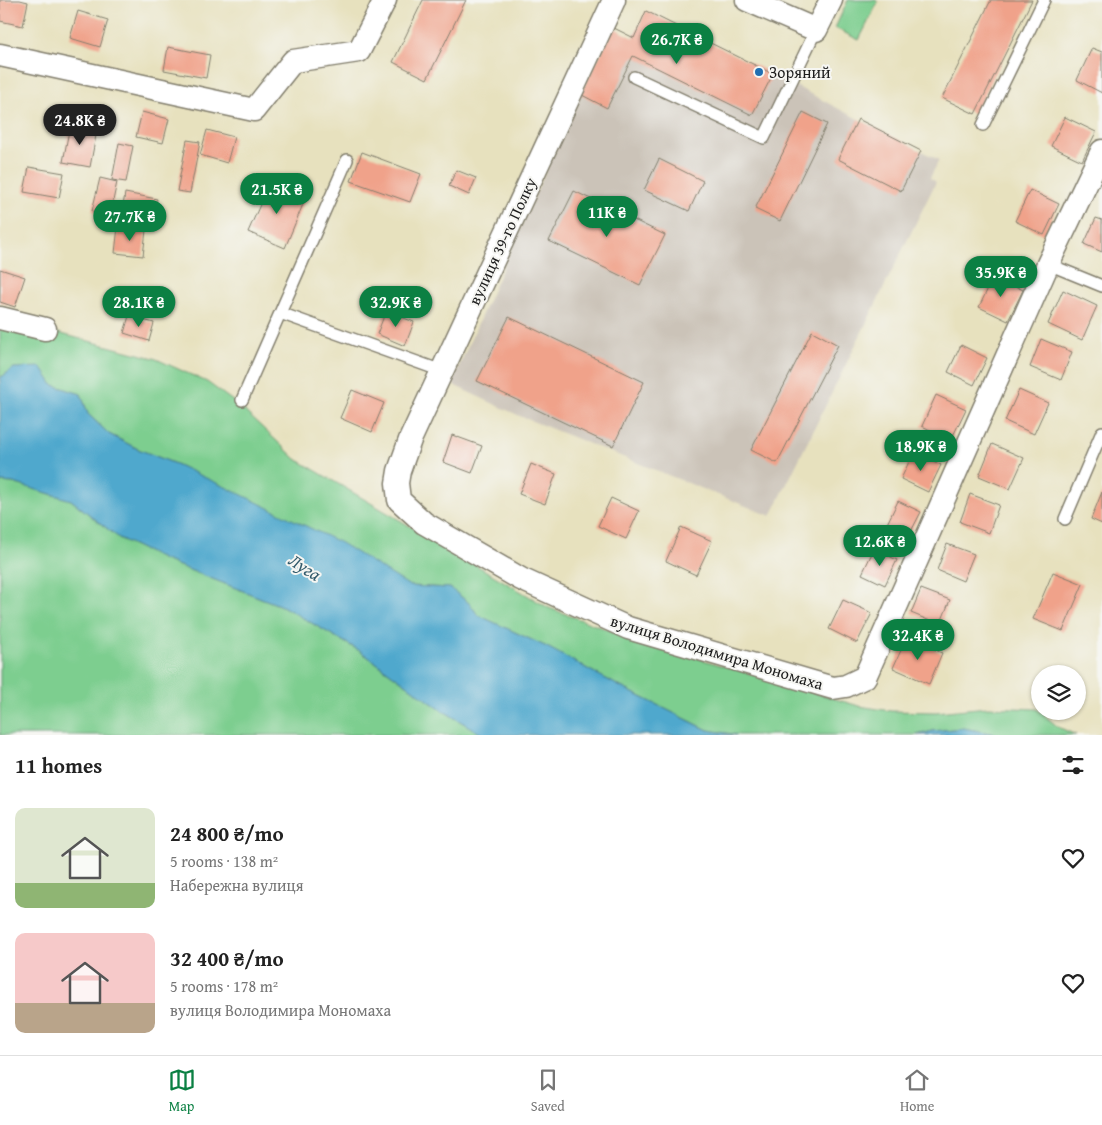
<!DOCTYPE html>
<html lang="en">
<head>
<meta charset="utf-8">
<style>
	:root { --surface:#fff; --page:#f2f2f2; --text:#222; --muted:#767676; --line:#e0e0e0; --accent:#0b8043 }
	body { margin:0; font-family:"Gentium Book Plus",serif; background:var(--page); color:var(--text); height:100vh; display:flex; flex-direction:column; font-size:19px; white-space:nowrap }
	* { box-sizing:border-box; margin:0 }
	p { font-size:16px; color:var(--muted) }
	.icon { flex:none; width:28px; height:28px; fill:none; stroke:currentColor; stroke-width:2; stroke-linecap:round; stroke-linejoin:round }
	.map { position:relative; height:735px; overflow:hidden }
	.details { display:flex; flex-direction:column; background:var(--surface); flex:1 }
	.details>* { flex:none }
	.buttons { position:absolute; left:1031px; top:665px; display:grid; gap:10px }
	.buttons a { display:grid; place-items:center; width:55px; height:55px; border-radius:50%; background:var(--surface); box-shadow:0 1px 4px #0004; font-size:25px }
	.price { position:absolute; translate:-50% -42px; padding:0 11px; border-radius:18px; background:var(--accent); color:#fff; font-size:16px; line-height:32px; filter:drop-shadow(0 1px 2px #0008) }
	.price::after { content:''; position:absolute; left:50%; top:30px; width:15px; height:11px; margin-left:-8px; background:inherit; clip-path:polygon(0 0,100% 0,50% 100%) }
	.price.current { background:#222; color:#fff }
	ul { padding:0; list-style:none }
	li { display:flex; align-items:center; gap:15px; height:125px; padding:0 15px }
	li span { display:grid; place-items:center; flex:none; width:140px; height:100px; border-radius:10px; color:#555 }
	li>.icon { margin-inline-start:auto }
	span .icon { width:60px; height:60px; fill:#fffc; stroke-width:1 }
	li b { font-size:21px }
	h2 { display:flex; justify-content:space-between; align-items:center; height:60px; padding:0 15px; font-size:21px }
	.tabs { display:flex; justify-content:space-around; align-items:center; height:70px; border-top:1px solid var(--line); background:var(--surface); font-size:14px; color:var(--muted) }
	.tabs a { display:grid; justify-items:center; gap:2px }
	.tabs .current { color:var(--accent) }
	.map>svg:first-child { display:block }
</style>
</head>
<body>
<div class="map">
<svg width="1102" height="735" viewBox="0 0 1102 735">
	<rect width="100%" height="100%" fill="#f6f6f2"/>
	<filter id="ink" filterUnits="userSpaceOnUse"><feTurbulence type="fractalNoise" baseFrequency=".02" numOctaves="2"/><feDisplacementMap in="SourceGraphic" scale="10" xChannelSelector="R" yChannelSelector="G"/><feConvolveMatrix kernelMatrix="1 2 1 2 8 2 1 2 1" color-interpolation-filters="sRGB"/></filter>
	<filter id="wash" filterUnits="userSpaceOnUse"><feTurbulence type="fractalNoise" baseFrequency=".0096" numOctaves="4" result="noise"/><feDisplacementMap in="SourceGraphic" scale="20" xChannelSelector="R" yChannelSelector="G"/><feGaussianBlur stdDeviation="1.12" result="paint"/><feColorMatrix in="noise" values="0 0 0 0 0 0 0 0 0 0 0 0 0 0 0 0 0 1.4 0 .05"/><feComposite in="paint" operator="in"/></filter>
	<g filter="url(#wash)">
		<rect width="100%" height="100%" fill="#e7e1be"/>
		<path fill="#cbc3b8" d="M646,11L773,74L858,119L939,160L930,178L936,182L771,516L522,417L451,384L580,94L614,28L633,38Z"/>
		<path fill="#7dce8f" stroke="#4c7556" d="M848,0H875L878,2L859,40L835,28Z
			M0,318L154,358L207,382L237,404L296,459L549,608L636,640L859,706L891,711L936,712L988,707L1037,709L1058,727L1076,735H1001L963,728L933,731L917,735H738L708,730L621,687L547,647L478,615L469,603L450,588L410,586L178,465L138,449L109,434L88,414L81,394L53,385L41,368H14L0,378Z
			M0,482L13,483L71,500L119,538L164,560L284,607L360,651L440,709L483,735H0Z"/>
		<path fill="#50a8cd" stroke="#366274" d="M41,367L53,385L81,394L88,414L109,434L138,449L178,465L234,491L341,543L410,586L450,588L469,603L478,615L547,647L621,687L708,730L737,735H483L440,709L360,651L284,607L164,560L119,538L71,500L13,483L0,482V378L14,368Z
			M963,728L1001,735H917L933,731Z"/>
		<g id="blocks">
			<path fill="#f0a28a" d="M0,0H20L28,2L23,26L0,21Z
				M423,0H466L427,79L393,62Z
				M991,0H1032L975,114L942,98Z
				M78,11L108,20L100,47L70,38Z
				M646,11L773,74L752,115L633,56L607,108L580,94L614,28L634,38Z
				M168,47L210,55L206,78L164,70Z
				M1092,48L1102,52V93L1077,80Z
				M142,112L169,119L163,143L136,137Z
				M803,112L827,124L780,221L755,209Z
				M1065,117L1096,132L1082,161L1051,146Z
				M858,119L921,151L901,191L838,159Z
				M70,125L97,130L90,167L63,162Z
				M207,130L234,137L227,163L200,155Z
				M187,140L200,142L190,193L177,191Z
				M119,143L133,146L126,182L112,180Z
				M362,152L421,174L410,202L351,181Z
				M659,159L703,181L689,211L644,190Z
				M29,167L64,173L59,198L24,192Z
				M456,170L476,178L469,195L449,186Z
				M100,178L117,182L110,215L92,211Z
				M270,182L306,197L285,248L248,232Z
				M1030,190L1059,204L1044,235L1015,221Z
				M574,191L665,235L640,285L549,241Z
				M125,193L157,199L153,219L122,213Z
				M1096,218L1102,220V252L1084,244Z
				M118,227L146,230L143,256L115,253Z
				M0,269L25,277L15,307L0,302Z
				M994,276L1023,290L1008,321L979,307Z
				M1063,290L1097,306L1082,340L1048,324Z
				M386,311L414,322L405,346L377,334Z
				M129,316L154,323L149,341L124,333Z
				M509,317L644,382L613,446L477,381Z
				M812,331L838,345L777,463L751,450Z
				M1041,339L1072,352L1061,380L1030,367Z
				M961,345L987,358L974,385L948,372Z
				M352,390L384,403L372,432L340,418Z
				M1019,390L1048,403L1034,434L1005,421Z
				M936,395L966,409L951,440L922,426Z
				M452,435L482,446L472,473L443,462Z
				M992,444L1024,458L1010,489L979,476Z
				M914,451L941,465L928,492L901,479Z
				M531,464L556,474L545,504L519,494Z
				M1102,492V524L1091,519Z
				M970,494L999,505L989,533L960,522Z
				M611,498L639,511L626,539L598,526Z
				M898,501L921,512L907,539L885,528Z
				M681,527L712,541L696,575L666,561Z
				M947,544L974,554L963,581L937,570Z
				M874,549L897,560L885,585L862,574Z
				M1053,572L1083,584L1063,631L1033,619Z
				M921,589L950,600L940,625L911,613Z
				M843,600L872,613L857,643L829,629Z
				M907,637L942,653L929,684L893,668Z"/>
		</g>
	</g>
	<g filter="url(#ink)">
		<use href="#blocks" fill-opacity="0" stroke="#827e6d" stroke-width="1"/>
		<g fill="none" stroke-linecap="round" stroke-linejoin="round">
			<g stroke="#827e6d" stroke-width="14">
				<path id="lane" d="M634,77L764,138L816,30
					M983,125L1044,0
					M1048,264L1102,286
					M280,313L442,371
					M242,400L347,160
					M1065,519L1102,432"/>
			</g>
			<g stroke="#827e6d" stroke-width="25">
				<path id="street" d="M614,0L410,440L399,471L397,483L399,500L424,523L521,579L628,628L833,688L846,686L865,677L1048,264L1102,151
					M747,0L816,30L831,0
					M0,55L254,110L293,61L359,51L385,0
					M0,318L45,329"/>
			</g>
			<use href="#lane" stroke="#fff" stroke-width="11"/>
			<use href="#street" stroke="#fff" stroke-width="22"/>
		</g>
	</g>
	<circle fill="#1f6fb2" stroke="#f6f6f2" stroke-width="2" cx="759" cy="72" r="5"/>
	<g text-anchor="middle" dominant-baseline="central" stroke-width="4" stroke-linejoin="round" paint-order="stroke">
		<g font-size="16" fill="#1c1c1c" stroke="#f6f6f2" text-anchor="start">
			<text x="769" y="72">Зоряний</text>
		</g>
		<g font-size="16" fill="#1c1c1c" stroke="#f6f6f2">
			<text transform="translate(502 241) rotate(-65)">вулиця 39-го Полку</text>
			<text transform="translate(717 652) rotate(17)">вулиця Володимира Мономаха</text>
		</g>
		<g font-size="18" font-style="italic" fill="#335b6c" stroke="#f6f6f2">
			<text transform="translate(305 567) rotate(33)">Луга</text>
		</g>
	</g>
</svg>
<div class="buttons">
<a><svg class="icon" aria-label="layers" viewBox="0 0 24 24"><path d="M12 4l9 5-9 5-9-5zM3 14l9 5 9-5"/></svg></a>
</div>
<b class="price" style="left:677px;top:65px">26.7K ₴</b>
<b class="price current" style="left:80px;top:146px">24.8K ₴</b>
<b class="price" style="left:277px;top:215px">21.5K ₴</b>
<b class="price" style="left:607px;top:238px">11K ₴</b>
<b class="price" style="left:130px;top:242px">27.7K ₴</b>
<b class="price" style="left:1001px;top:298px">35.9K ₴</b>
<b class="price" style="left:139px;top:328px">28.1K ₴</b>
<b class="price" style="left:396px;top:328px">32.9K ₴</b>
<b class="price" style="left:921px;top:472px">18.9K ₴</b>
<b class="price" style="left:880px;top:567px">12.6K ₴</b>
<b class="price" style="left:918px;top:661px">32.4K ₴</b>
</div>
<section class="details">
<h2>11 homes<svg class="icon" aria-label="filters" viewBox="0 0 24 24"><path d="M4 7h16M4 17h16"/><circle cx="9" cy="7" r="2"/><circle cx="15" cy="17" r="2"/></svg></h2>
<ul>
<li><span style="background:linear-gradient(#dfe7d0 75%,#8fb573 0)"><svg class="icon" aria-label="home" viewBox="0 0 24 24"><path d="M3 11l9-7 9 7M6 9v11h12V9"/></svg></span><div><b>24 800 ₴/mo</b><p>5 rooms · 138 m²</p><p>Набережна вулиця</p></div><svg class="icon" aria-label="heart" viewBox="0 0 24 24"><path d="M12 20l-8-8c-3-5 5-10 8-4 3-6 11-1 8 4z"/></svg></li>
<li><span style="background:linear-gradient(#f6c9c9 70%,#b9a48a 0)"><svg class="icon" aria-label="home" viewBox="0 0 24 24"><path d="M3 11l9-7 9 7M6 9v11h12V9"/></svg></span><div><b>32 400 ₴/mo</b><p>5 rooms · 178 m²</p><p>вулиця Володимира Мономаха</p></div><svg class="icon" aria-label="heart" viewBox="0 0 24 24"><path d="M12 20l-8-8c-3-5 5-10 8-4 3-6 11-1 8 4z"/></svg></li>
</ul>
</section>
<nav class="tabs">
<a class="current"><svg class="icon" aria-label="map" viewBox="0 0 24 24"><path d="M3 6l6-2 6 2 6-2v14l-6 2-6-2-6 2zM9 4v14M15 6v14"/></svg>Map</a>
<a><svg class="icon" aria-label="saved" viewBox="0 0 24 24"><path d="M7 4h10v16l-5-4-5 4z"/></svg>Saved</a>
<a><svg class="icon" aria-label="home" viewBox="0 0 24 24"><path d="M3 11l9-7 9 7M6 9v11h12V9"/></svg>Home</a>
</nav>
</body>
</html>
